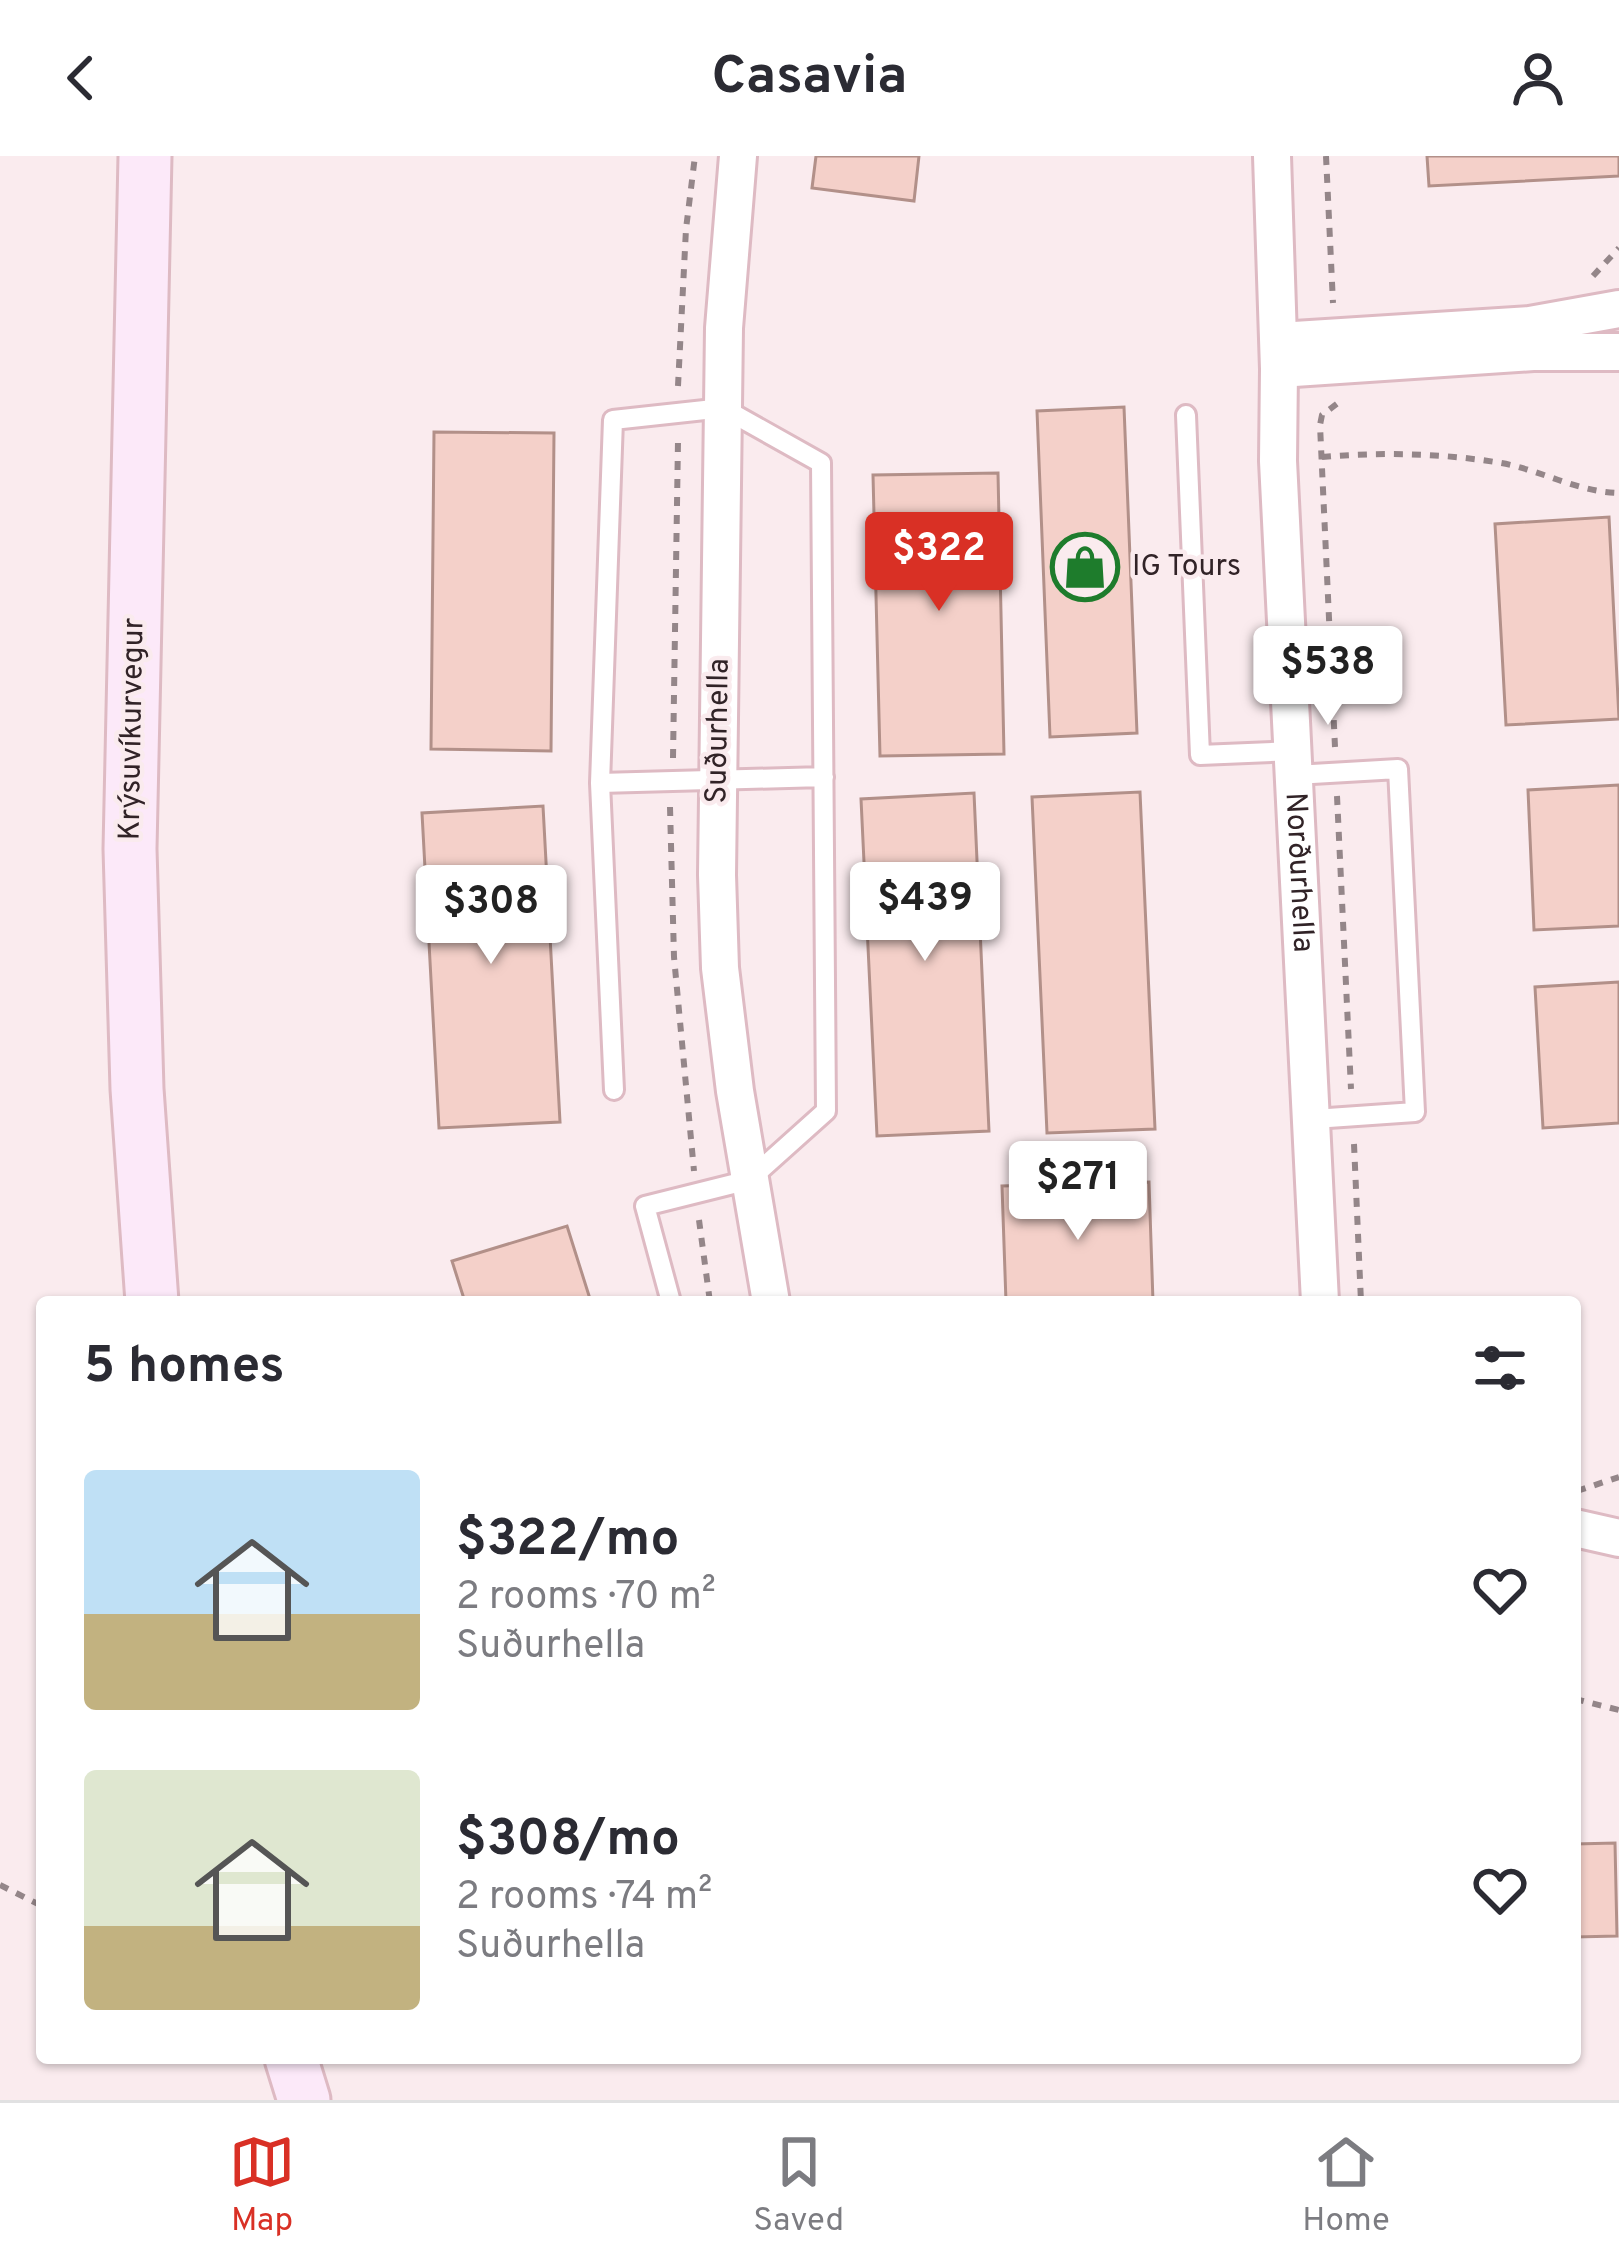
<!DOCTYPE html>
<html lang="en">
<head>
<meta charset="utf-8">
<style>
	:root { --surface:#fff; --page:#f2f2f3; --text:#2b2b33; --muted:#7c7c81; --line:#e1e1e2; --accent:#d93025 }
	body { margin:0; font-family:Overpass,sans-serif; background:var(--page); color:var(--text); height:100vh; display:flex; flex-direction:column; font-size:45px; white-space:nowrap }
	* { box-sizing:border-box; margin:0 }
	p { font-size:39px; color:var(--muted) }
	.icon { flex:none; width:66px; height:66px; fill:none; stroke:currentColor; stroke-width:2; stroke-linecap:round; stroke-linejoin:round }
	.map { position:relative; flex:1; overflow:hidden }
	.panel { position:absolute; left:36px; top:1140px; width:1545px; height:768px; display:flex; flex-direction:column; background:var(--surface); border-radius:12px; box-shadow:0 3px 9px #0004 }
	.panel>* { flex:none }
	.price { position:absolute; translate:-50% -102px; padding:0 27px; border-radius:12px; background:#fff; color:#222; font-size:39px; line-height:78px; filter:drop-shadow(0 3px 6px #0008) }
	.price::after { content:''; position:absolute; left:50%; top:72px; width:36px; height:27px; margin-left:-18px; background:inherit; clip-path:polygon(0 0,100% 0,50% 100%) }
	.price.active { background:var(--accent); color:#fff }
	ul { padding:0; list-style:none }
	li { display:flex; align-items:center; gap:36px; height:300px; padding:0 48px }
	li span { display:grid; place-items:center; flex:none; width:336px; height:240px; border-radius:12px; color:#555 }
	li>.icon { margin-inline-start:auto }
	span .icon { width:144px; height:144px; fill:#fffc; stroke-width:1 }
	li b { font-size:51px }
	h2 { display:flex; justify-content:space-between; align-items:center; height:144px; padding:0 48px; font-size:51px }
	header { display:flex; justify-content:space-between; align-items:center; height:156px; padding:0 48px; background:var(--surface); font-size:54px; font-weight:700 }
	.tabs { display:flex; justify-content:space-around; align-items:center; height:168px; border-top:3px solid var(--line); background:var(--surface); font-size:33px; color:var(--muted) }
	.tabs a { display:grid; justify-items:center; gap:6px }
	.tabs .active { color:var(--accent) }
	.map>svg:first-child { display:block }
</style>
</head>
<body>
<header><svg class="icon" aria-label="back" viewBox="0 0 24 24"><path d="M15 5l-7 7 7 7"/></svg>Casavia<svg class="icon" aria-label="person" viewBox="0 0 24 24"><circle cx="12" cy="8" r="4"/><path d="M4 21q1-7 8-7t8 7"/></svg></header>
<div class="map">
<svg width="1619" height="1944" viewBox="0 0 1619 1944">
	<rect width="100%" height="100%" fill="#faebee"/>
	<path fill="#f4d0c9" stroke="#b29089" stroke-width="3" d="M816,0H919L914,45L812,32Z
		M1427,0H1619V20L1429,30Z
		M1124,251L1137,577L1050,581L1037,255Z
		M434,276L554,277L551,595L431,593Z
		M998,317L1004,598L880,600L873,319Z
		M1609,361L1619,563L1506,569L1495,368Z
		M1619,629V770L1534,774L1528,634Z
		M1140,636L1155,973L1047,977L1032,641Z
		M974,637L989,975L877,980L861,643Z
		M543,650L560,966L439,972L422,657Z
		M1619,826V967L1543,972L1535,831Z
		M1149,1026L1153,1146H1006L1002,1030Z
		M567,1070L591,1146H465L452,1105Z
		M1615,1687L1617,1780L1575,1781V1688Z"/>
	<g fill="none" stroke-linecap="round" stroke-linejoin="round">
		<g stroke="#debac3" stroke-width="24">
			<path id="lane" d="M1186,259L1200,599L1294,595
				M1295,619L1398,613L1415,956L1314,963
				M600,627L824,621
				M614,934L600,627L613,264L723,252L821,307L826,955L749,1024L645,1050L671,1146"/>
		</g>
		<g stroke="#debac3" stroke-width="42">
			<g id="street">
				<path d="M738,0L724,172L717,719L720,812L735,935L771,1146"/>
				<path id="s1" d="M1272,0L1279,213L1278,305L1320,1146"/>
				<path d="M1279,185L1530,169L1619,153"/>
				<path d="M1279,213L1533,196H1619"/>
				<path d="M1575,1372L1619,1382"/>
			</g>
		</g>
		<g stroke="#debac3" stroke-width="57">
			<path id="secondary" d="M145,0L130,693L137,933L152,1146
				M291,1902L304,1944"/>
		</g>
		<path stroke="#948689" stroke-width="6" stroke-dasharray="9 9" stroke-linecap="butt" d="M1326,0L1333,147
			M1593,120L1619,92
			M678,230L686,73L695,0
			M1322,301C1381,296 1442,297 1501,307C1541,314 1577,336 1619,337
			M1335,591L1320,269L1322,259L1338,247
			M673,602L678,285
			M1337,640L1351,933
			M670,651L674,801L694,1015
			M1354,988L1361,1146
			M699,1064L710,1146
			M1577,1335L1619,1321
			M1575,1543L1619,1554
			M0,1729L42,1750"/>
		<use href="#lane" stroke="#fff" stroke-width="18"/>
		<use href="#street" stroke="#fff" stroke-width="36"/>
		<use href="#secondary" stroke="#fce9f9" stroke-width="51"/>
	</g>
	<defs>
		<g id="shop-ring" transform="scale(3.45)"><circle r="9.5" fill="#faebee" stroke="#1e7c2c" stroke-width="1.5"/><path d="M-5-2.5h2.3a2.7 3.5 0 0 1 5.4 0H5L5.5 6h-11ZM-1.5-2.5h3a1.5 2.3 0 0 0-3 0Z" fill="#1e7c2c"/></g>
	</defs>
	<g fill-rule="evenodd">
		<use href="#shop-ring" x="1085" y="411"/>
	</g>
	<g text-anchor="middle" dominant-baseline="central" stroke-width="9" stroke-linejoin="round" paint-order="stroke">
		<g font-size="30" fill="#312327" stroke="#faebee" text-anchor="start">
			<text x="1132" y="411">IG Tours</text>
		</g>
		<g font-size="30" fill="#312327" stroke="#faebee">
			<text transform="translate(133 573) rotate(-89)">Krýsuvíkurvegur</text>
			<text transform="translate(719 575) rotate(-89)">Suðurhella</text>
			<text stroke="none"><textPath href="#s1" startOffset="717">Norðurhella</textPath></text>
		</g>
	</g>
</svg>
<b class="price active" style="left:939px;top:458px">$322</b>
<b class="price" style="left:1328px;top:572px">$538</b>
<b class="price" style="left:925px;top:808px">$439</b>
<b class="price" style="left:491px;top:811px">$308</b>
<b class="price" style="left:1078px;top:1087px">$271</b>
<section class="panel">
<h2>5 homes<svg class="icon" aria-label="filters" viewBox="0 0 24 24"><path d="M4 7h16M4 17h16"/><circle cx="9" cy="7" r="2"/><circle cx="15" cy="17" r="2"/></svg></h2>
<ul>
<li><span style="background:linear-gradient(#bfe0f5 60%,#c2b280 0)"><svg class="icon" aria-label="home" viewBox="0 0 24 24"><path d="M3 11l9-7 9 7M6 9v11h12V9"/></svg></span><div><b>$322/mo</b><p>2 rooms · 70 m²</p><p>Suðurhella</p></div><svg class="icon" aria-label="heart" viewBox="0 0 24 24"><path d="M12 20l-8-8c-3-5 5-10 8-4 3-6 11-1 8 4z"/></svg></li>
<li><span style="background:linear-gradient(#dfe7d0 65%,#c2b280 0)"><svg class="icon" aria-label="home" viewBox="0 0 24 24"><path d="M3 11l9-7 9 7M6 9v11h12V9"/></svg></span><div><b>$308/mo</b><p>2 rooms · 74 m²</p><p>Suðurhella</p></div><svg class="icon" aria-label="heart" viewBox="0 0 24 24"><path d="M12 20l-8-8c-3-5 5-10 8-4 3-6 11-1 8 4z"/></svg></li>
</ul>
</section>
</div>
<nav class="tabs">
<a class="active"><svg class="icon" aria-label="map" viewBox="0 0 24 24"><path d="M3 6l6-2 6 2 6-2v14l-6 2-6-2-6 2zM9 4v14M15 6v14"/></svg>Map</a>
<a><svg class="icon" aria-label="saved" viewBox="0 0 24 24"><path d="M7 4h10v16l-5-4-5 4z"/></svg>Saved</a>
<a><svg class="icon" aria-label="home" viewBox="0 0 24 24"><path d="M3 11l9-7 9 7M6 9v11h12V9"/></svg>Home</a>
</nav>
</body>
</html>
